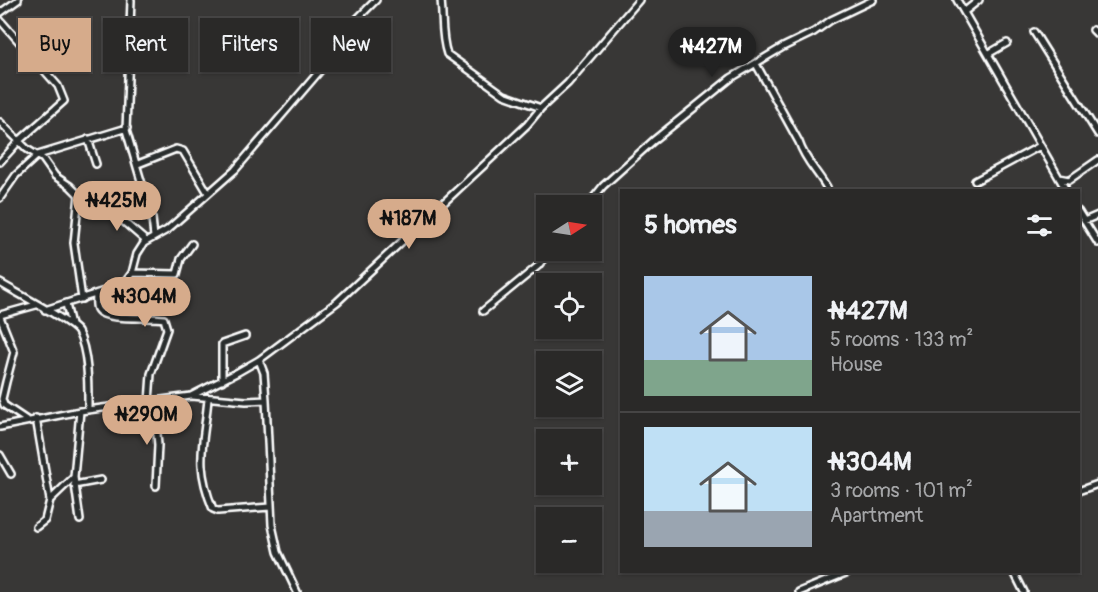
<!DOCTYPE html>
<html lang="en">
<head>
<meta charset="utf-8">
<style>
	:root { --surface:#2a2928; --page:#363534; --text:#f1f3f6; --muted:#a5a6a8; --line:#464545; --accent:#d6ab8b }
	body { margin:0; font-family:Pangolin,sans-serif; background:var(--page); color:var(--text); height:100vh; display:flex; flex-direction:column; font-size:22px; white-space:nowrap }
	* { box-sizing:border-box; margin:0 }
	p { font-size:20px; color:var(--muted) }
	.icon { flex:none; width:33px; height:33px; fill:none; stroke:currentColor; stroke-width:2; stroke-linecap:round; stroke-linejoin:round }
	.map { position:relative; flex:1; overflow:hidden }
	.drawer { position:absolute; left:620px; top:189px; width:460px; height:384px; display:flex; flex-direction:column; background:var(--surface); border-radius:0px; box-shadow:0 2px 4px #0004,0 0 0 2px var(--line) }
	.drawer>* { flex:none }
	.top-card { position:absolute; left:18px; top:18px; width:512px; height:54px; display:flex; gap:12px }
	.needle { width:39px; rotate:78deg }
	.tools { position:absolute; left:536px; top:195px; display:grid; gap:12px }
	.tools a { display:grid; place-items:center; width:66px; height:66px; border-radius:0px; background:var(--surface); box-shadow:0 2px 4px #0004,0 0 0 2px var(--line); font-size:30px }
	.price { position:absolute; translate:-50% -51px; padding:0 14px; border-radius:21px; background:var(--accent); color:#111; font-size:20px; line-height:39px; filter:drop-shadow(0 2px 3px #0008) }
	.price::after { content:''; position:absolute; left:50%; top:36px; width:18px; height:14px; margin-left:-9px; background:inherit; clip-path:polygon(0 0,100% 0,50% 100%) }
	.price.selected { background:#222; color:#fff }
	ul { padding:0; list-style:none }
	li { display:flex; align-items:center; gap:18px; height:150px; padding:0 24px }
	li+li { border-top:2px solid var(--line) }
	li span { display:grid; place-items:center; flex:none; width:168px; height:120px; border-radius:0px; color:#555 }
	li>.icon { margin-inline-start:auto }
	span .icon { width:72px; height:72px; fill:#fffc; stroke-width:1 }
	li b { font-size:26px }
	h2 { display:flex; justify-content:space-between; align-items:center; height:72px; padding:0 24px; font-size:26px }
	.chip { padding:0 21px; border-radius:0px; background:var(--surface); box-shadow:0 2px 4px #0004,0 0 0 2px var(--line); font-size:21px; line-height:54px }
	.chip.selected { background:var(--accent); color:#111 }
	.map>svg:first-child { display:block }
</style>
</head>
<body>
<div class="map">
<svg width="1098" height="592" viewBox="0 0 1098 592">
	<rect width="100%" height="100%" fill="#383736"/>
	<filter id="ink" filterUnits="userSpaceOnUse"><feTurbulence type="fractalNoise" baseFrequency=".0167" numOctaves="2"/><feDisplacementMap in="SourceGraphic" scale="12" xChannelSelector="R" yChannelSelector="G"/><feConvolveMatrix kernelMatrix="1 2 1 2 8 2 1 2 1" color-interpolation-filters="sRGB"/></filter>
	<g filter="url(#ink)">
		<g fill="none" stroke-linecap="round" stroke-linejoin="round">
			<g stroke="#fff" stroke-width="10">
				<path id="street" d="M131,0L126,130L152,218L154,237
					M441,0C443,17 441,37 447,54L504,95L541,108
					M957,0L1066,190
					M964,12L979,0
					M0,13L18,0
					M0,20L58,86L64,101L19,141L0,162
					M1093,30L1098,35
					M1034,32L1098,134
					M988,54L1007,43
					M756,64L799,142C805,161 819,173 828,190
					M0,122L27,149L43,159L55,176L70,186L79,195L74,243L82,299
					M88,139L96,164
					M138,164L176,149L183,151L208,193
					M1059,178L1069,180L1098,160
					M975,181L1040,146
					M0,198L16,175L38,155L127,128
					M110,203L124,222L146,241
					M587,206L603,186L653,141L731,78L783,47L814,32L831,20L873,0
					M1078,211L1098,243
					M1084,221L1098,215
					M132,273L177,274L181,259L192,244
					M0,283C15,292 71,321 78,332C89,353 88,387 88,410
					M96,294C96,298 95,306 97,309C103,322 150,316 164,319L167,329L151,374L149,402L155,412L158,445L156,486
					M66,304L71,325
					M45,310L117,287L126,281L132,273L137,254L144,243L167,230L235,170L330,59L353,23L376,0
					M483,311L538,266L550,250
					M0,315L36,305
					M0,317L14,352L6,382L2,399L4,405L28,421
					M259,360L264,373L266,400
					M222,381V344L245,336
					M192,396L246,401L266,400L272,525L278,552L297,592
					M208,399C204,444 194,463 213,509L218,511L270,507
					M36,418L50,500
					M0,427L80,411L191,396L238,372L259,360L337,302L527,125L541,108L568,83L639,0
					M0,455L11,474
					M74,485L101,480
					M1078,491L1098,484
					M80,520L74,477L80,411
					M36,527L45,520L50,500L74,477
					M1014,572L1024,592
					M799,592L848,572"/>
			</g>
			<use href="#street" stroke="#2a2d2e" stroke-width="5"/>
		</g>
	</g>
</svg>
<div class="tools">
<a><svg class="needle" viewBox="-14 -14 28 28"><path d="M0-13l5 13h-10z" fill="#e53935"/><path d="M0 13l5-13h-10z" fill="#a5a6a8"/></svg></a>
<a><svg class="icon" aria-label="locate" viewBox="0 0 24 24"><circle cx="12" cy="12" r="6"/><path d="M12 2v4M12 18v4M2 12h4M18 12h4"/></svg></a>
<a><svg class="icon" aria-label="layers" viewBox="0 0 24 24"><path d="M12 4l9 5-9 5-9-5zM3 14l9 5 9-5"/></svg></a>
<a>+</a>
<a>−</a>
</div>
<b class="price selected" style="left:712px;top:78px">₦427M</b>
<b class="price" style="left:117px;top:232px">₦425M</b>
<b class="price" style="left:409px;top:250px">₦187M</b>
<b class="price" style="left:145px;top:328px">₦304M</b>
<b class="price" style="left:147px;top:446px">₦290M</b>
<div class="top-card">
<a class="chip selected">Buy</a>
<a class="chip">Rent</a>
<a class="chip">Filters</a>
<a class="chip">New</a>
</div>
<section class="drawer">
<h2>5 homes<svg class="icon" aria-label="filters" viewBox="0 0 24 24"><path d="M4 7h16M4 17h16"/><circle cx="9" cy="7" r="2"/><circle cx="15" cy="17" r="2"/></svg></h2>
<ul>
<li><span style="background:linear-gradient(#a9c7e8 70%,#7fa58c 0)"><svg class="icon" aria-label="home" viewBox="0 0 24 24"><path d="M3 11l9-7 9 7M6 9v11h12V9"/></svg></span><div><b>₦427M</b><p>5 rooms · 133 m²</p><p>House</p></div></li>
<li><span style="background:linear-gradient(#bfe0f5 70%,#9aa5b1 0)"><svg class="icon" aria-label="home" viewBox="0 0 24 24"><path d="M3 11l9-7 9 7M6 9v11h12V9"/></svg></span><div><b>₦304M</b><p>3 rooms · 101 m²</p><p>Apartment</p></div></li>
</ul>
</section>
</div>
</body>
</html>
